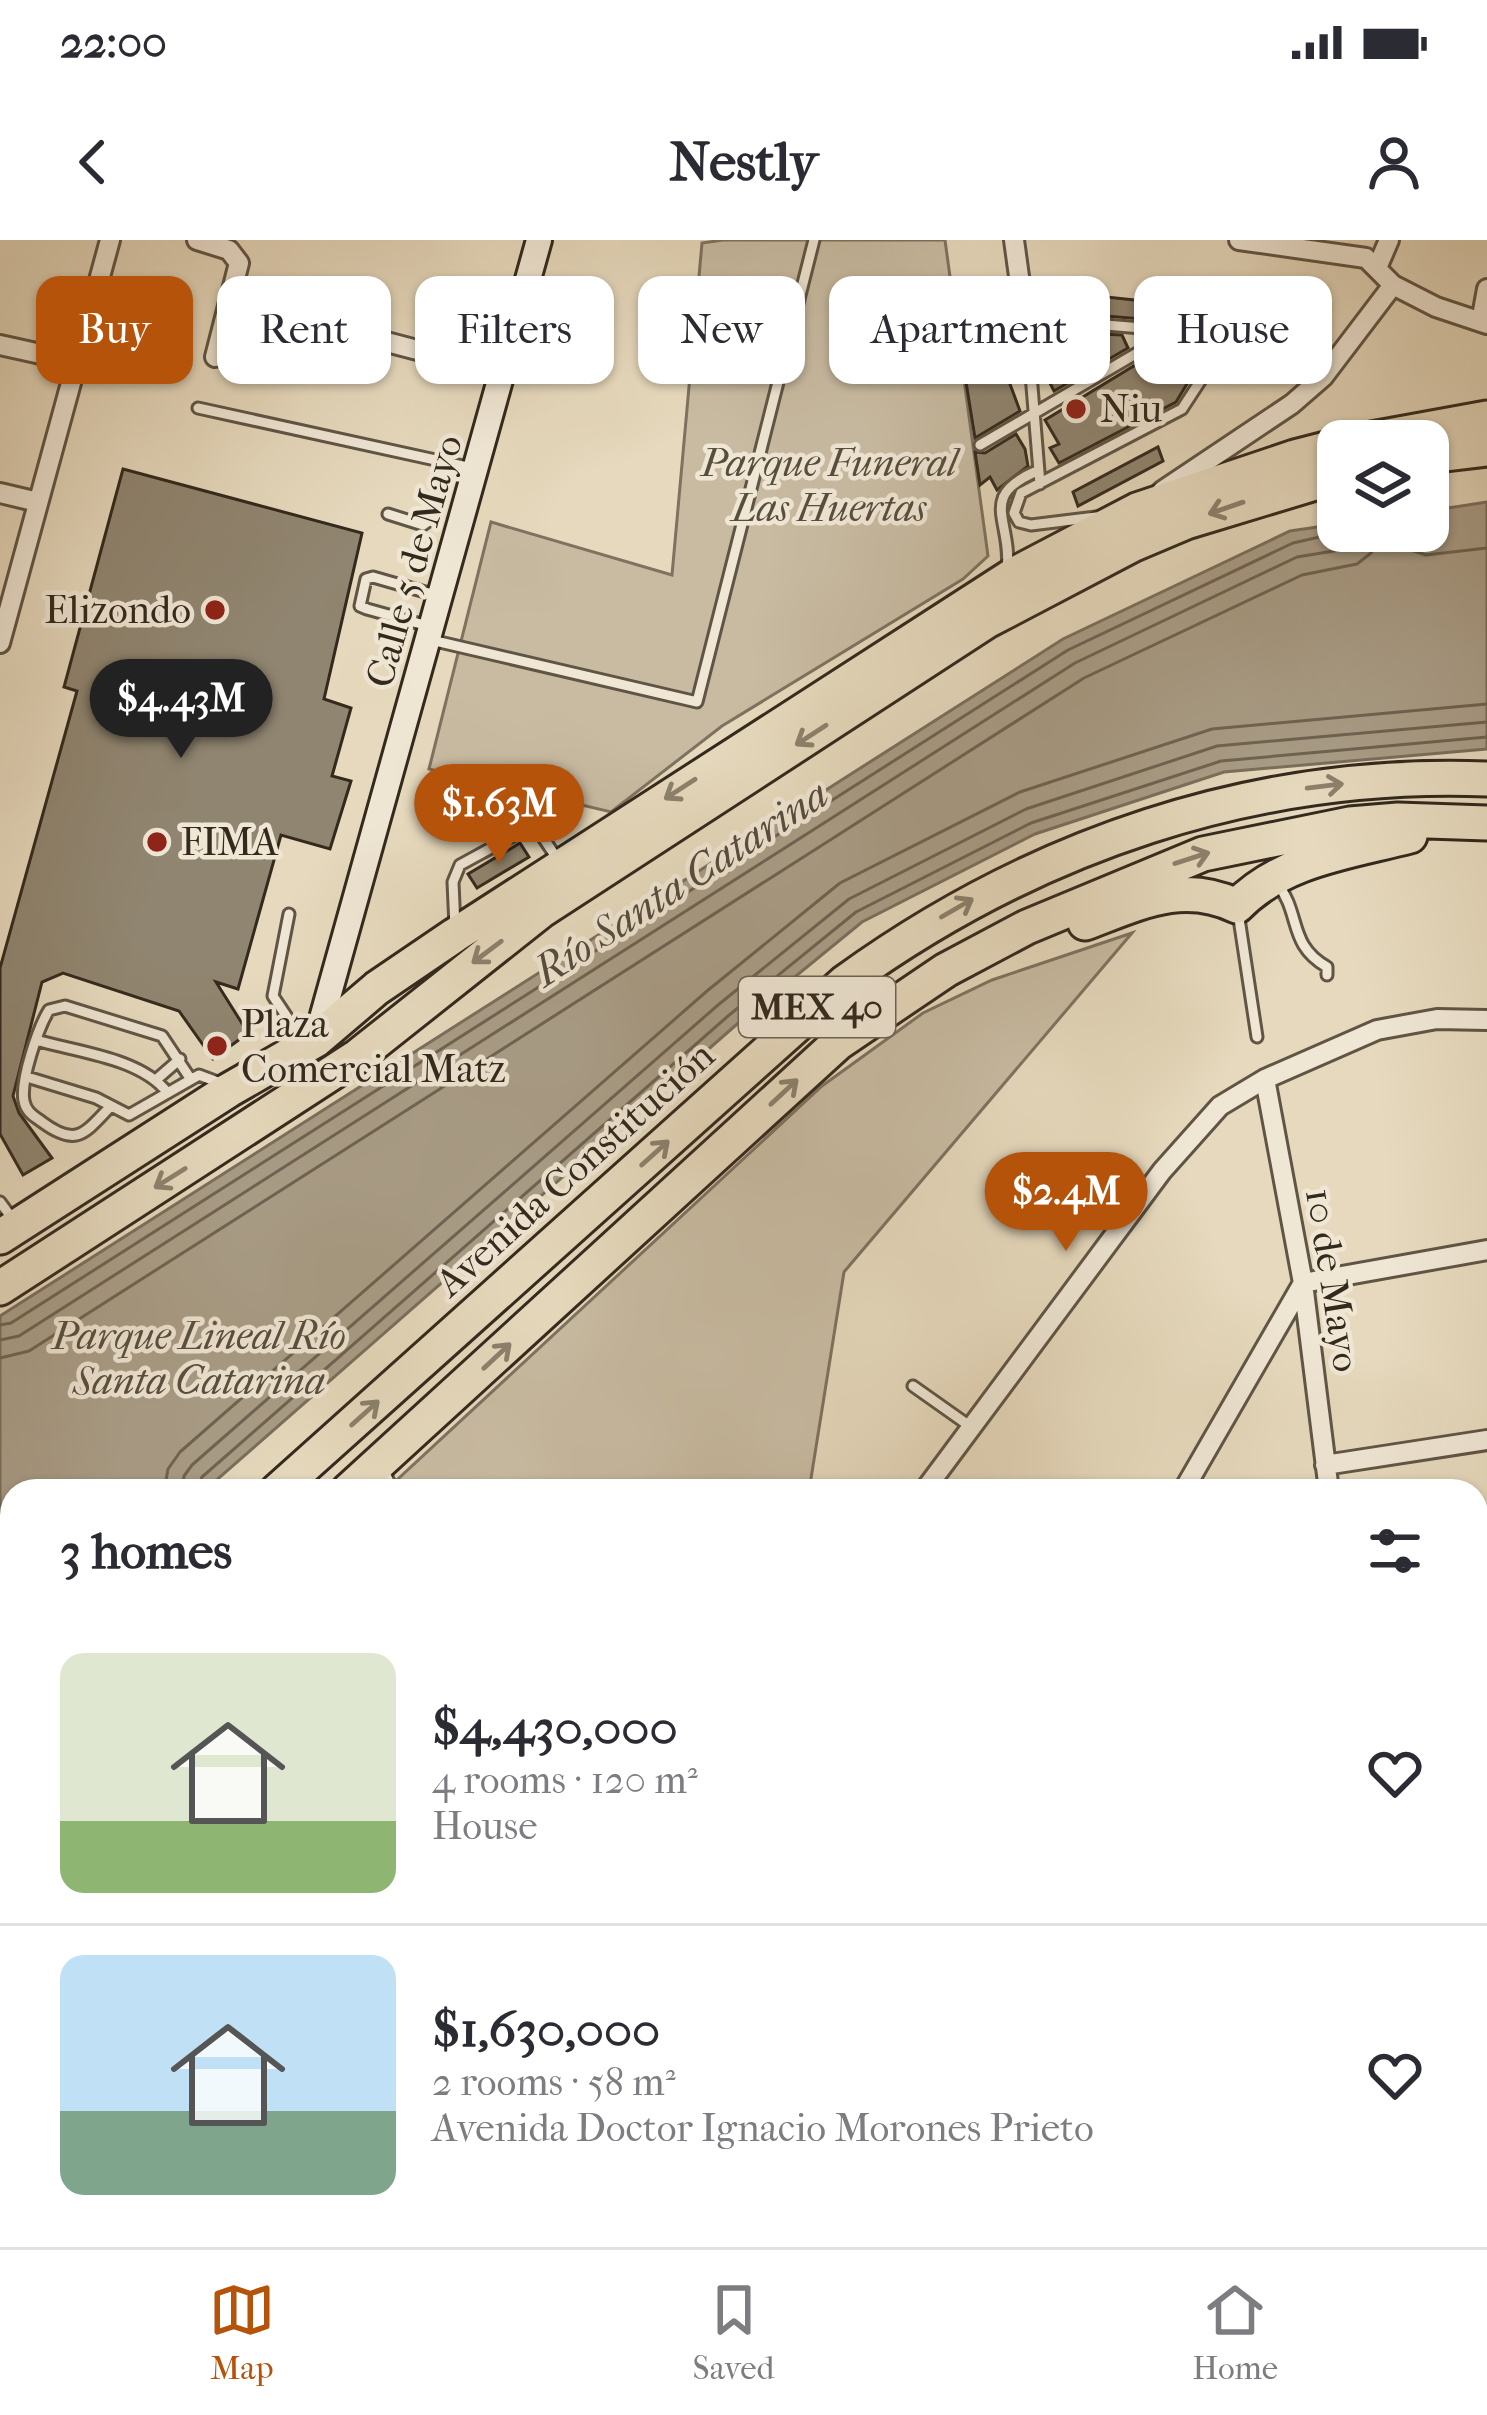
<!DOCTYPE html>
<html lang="en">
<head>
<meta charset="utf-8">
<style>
	:root { --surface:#fff; --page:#f7f7f7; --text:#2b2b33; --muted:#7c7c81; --line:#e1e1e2; --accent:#b45309 }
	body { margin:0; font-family:"IM FELL French Canon",serif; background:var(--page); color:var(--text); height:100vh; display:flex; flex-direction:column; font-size:45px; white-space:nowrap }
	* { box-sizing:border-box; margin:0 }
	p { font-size:39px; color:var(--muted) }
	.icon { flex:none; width:66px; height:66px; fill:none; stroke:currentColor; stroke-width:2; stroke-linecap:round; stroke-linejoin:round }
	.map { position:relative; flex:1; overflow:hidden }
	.panel { position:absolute; left:0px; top:1239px; width:1488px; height:768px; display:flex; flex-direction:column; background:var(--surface); border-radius:36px 36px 0 0; box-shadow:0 3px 9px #0004 }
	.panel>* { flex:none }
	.guide { position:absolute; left:36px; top:36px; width:1416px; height:108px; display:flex; gap:24px }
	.buttons { position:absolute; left:1317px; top:180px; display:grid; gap:24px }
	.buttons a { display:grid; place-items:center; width:132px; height:132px; border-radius:24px; background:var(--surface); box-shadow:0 3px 9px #0004; font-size:60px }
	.price { position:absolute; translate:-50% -102px; padding:0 27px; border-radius:42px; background:var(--accent); color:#fff; font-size:39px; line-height:78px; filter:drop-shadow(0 3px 6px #0008) }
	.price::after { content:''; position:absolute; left:50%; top:72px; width:36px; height:27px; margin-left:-18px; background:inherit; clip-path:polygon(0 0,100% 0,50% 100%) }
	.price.active { background:#222; color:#fff }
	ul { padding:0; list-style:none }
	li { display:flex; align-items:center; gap:36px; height:300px; padding:0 60px }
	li+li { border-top:3px solid var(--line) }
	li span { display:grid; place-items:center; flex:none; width:336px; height:240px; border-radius:24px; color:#555 }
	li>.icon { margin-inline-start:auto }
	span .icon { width:144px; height:144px; fill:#fffc; stroke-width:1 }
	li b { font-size:51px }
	h2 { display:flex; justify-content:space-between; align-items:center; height:144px; padding:0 60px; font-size:51px }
	.tag { padding:0 42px; border-radius:24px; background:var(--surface); box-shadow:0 3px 9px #0004; font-size:42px; line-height:108px }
	.tag.active { background:var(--accent); color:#fff }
	.status { display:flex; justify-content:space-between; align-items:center; height:84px; padding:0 60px; background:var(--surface); direction:ltr }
	.status svg { height:33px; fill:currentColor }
	header { display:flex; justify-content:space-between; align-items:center; height:156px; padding:0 60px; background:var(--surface); font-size:54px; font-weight:700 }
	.tabs { display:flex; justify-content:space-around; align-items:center; height:168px; border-top:3px solid var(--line); background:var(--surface); font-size:33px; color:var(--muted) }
	.tabs a { display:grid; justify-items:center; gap:6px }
	.tabs .active { color:var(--accent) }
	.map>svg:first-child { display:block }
</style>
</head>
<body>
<div class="status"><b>22:00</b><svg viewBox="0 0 49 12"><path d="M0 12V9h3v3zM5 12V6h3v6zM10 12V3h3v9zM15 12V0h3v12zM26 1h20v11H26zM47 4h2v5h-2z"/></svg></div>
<header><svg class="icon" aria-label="back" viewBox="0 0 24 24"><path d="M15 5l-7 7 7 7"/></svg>Nestly<svg class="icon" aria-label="person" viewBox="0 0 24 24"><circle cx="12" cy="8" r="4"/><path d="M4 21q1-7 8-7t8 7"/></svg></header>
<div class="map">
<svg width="1487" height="2007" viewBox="0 0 1487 2007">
	<rect width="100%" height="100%" fill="#e6d9bd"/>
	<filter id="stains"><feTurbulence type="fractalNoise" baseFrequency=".00167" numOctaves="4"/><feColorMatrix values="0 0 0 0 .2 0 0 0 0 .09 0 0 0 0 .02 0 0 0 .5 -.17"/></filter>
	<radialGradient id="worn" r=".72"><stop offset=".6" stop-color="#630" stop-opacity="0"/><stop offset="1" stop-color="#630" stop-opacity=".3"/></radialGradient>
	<path fill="#c8bba2" stroke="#7e7260" stroke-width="3" d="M723,0H945L988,316L963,339L722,486L611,572L429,529L491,282L672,335L702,3Z
		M1132,693L844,1032L809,1251H385L822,846L923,773L992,740Z
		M1476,1828L1487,1841V1929L1476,1940Z"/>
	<path fill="#a99d87" stroke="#7a6f5d" stroke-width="3" d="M1487,262V509L1224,532L1035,594L862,682L736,785L204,1251H12V1419L0,1429V1076L1063,399L1290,291L1338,284V291H1428V271Z"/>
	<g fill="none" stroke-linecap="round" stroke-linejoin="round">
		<path stroke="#6e6352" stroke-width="3" d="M0,1085L11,1083L1068,410L1293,303L1346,291
			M0,1100L19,1096L1075,423L1297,317L1346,309L1363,291
			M0,1118L29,1111L1084,438L1302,335L1357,324L1371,313L1385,292L1408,309L1426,315L1487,308
			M164,1251L168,1229L180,1212L707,751L840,643L1020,552L1212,489L1487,464
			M182,1251L184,1236L192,1225L718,765L849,659L1026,569L1217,506L1487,482
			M197,1251L202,1237L728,776L856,672L1031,583L1221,521L1487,497"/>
	</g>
	<path fill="#908570" stroke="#33291d" stroke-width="3" d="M1049,51L1249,72L1235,93L1225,88L1214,93L1202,84L1070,73L1060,82L1062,89L1045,95L1041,62L1050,58Z
		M1102,94L1122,95L1128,108L1054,151L1041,126L1049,122L1048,113L1068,106L1069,110Z
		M1178,100L1195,101L1205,114L1176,162L1059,223L1050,208L1059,204L1045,180L1137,124L1141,132L1183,111Z
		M1001,120L1020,171L975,198L965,136Z
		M1016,194L1025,209L1028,226L997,250L990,237L980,245L975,212L985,213Z
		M1158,207L1163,221L1078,266L1073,252Z
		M123,229L362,293L324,459L351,468L332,536L351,541L330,609L281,595L238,749L216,742L248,793L213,819L179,771L63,733L42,742L13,856L19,873L52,918L23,935L0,894V728L77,451L64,447Z
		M520,603L529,617L477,648L468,634Z"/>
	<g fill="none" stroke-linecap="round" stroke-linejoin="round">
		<g stroke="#605545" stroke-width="15">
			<path id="lane" d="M1070,82L1201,93L1215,106L1212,123L1182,169L1021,253L1014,273L1019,282L1031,285L1096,277
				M977,111L1029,110
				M198,168L472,228
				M980,205L1173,92
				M1040,244L1029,110L1095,88
				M388,274L423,285L430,280L443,220
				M1007,331C1013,280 976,257 1037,231
				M428,386L367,369L360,366L366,339L373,337L439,356
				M431,400L697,462L814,0
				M1276,642C1302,674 1287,704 1327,727V735
				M1238,672L1257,797
				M289,674L273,756L303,801
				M455,687L453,642L460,625L526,589L542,596L558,620
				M36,800C77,812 140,818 167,852
				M27,837L96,858L129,875L199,835L223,844
				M157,839L180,819
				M111,866C85,893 77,908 42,882C34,876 26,872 24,861C20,841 38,788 49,770L65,766L162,796L190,838
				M0,962L14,981
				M913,1146L971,1187
				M383,1228L393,1251
				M0,1722L12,1708
				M0,1958L12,1968
				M45,1995L57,2007
				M340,1995L341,2007
				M874,1995L876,2007
				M1214,1995L1217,2007
				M481,2007L482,1997
				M528,2007V1995"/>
		</g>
		<g stroke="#605545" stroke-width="24">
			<path id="street" d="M197,0L229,10L239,23L215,117
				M1014,0L1025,80
				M1239,0L1366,18L1393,45L1436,67L1487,84
				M1377,28L1389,0
				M230,61L505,133
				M1481,82L1487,49
				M0,105L77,122
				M1162,251L1292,164L1323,137L1393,45
				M0,253L38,262
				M0,403L110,0
				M1265,839L1303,1043L1329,1251
				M1325,1225L1487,1200
				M924,1251L1162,931L1220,866L1265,839L1377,790L1437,779L1487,780
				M1183,1251L1303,1043L1487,1010
				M1476,1392L1487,1390
				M1476,1586L1487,1584
				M1476,1786L1487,1782
				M1476,1809L1487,1820
				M1476,1951L1487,1942
				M801,2007L803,1995"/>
		</g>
		<g stroke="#33291d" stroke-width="30">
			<path id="secondary" d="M316,800L539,0"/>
		</g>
		<g stroke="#33291d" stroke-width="39">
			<path id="highway" d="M1361,201L1487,178
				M1428,216L1487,209
				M1085,683C1139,663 1182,640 1237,666C1283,619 1349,612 1410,596
				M0,997L229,850L316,800L377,748L455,695L1015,334L1137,270L1295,217L1338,206
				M0,1048L358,816L541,671L987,381L1134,304L1186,282L1338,236
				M277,1251L845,742C1033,606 1253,530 1487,539
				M348,1251L838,803L946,730L1027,687L1203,614L1350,584L1398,580L1487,583
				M0,1492L12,1483
				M0,1563L12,1551
				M1476,1988L1487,1986
				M1360,2007L1433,1995"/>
		</g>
		<path stroke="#33291d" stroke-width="3" stroke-dasharray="9 6" stroke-linecap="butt" d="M1476,1842L1487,1860
			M1477,1925L1487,1908"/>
		<use href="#lane" stroke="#efe6d4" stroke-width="9"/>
		<use href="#street" stroke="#efe6d4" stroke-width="18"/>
		<use href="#secondary" stroke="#efe6d4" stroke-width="24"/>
		<use href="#highway" stroke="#e6d9bd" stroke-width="33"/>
		<path stroke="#33291d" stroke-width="4.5" stroke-dasharray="21 21" stroke-linecap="butt" d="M1454,2007L1487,2002"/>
	</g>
	<defs><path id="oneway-shaft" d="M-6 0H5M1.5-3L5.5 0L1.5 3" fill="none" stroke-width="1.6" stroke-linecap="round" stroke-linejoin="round" transform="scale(3)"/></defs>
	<g stroke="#8c816d">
		<use href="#oneway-shaft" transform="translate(1226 268) rotate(161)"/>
		<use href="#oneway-shaft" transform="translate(811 495) rotate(147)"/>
		<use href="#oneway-shaft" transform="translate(1325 546) rotate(-7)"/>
		<use href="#oneway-shaft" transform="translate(680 549) rotate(147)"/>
		<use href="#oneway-shaft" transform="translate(1192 618) rotate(-18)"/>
		<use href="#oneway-shaft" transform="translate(957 668) rotate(-30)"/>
		<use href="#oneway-shaft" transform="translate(487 712) rotate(143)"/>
		<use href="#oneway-shaft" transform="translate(784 852) rotate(-43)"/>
		<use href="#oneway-shaft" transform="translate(655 913) rotate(-42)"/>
		<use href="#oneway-shaft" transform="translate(170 938) rotate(148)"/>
		<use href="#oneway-shaft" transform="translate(497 1116) rotate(-43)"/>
		<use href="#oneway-shaft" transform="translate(365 1173) rotate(-42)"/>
	</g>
	<g fill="#8f2418" stroke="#efe6d4" stroke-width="4.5">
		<circle cx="1076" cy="169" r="12"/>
		<circle cx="215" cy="370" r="12"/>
		<circle cx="157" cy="602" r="12"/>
		<circle cx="217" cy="806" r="12"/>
	</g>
	<g text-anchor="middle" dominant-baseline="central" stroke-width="9" stroke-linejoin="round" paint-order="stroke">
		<rect fill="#efe6d4" stroke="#6b6254" stroke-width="3" x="739" y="737" width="156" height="60" rx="9"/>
		<g font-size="36" font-weight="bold" fill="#33291d">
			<text x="817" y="767">MEX 40</text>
		</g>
		<g font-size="39" fill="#33291d" stroke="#efe6d4" text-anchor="start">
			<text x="1100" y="169">Niu</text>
			<text x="191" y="370" text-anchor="end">Elizondo</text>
			<text x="181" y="602">FIMA</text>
			<text x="241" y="784">Plaza<tspan x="241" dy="45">Comercial Matz</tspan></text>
		</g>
		<g font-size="39" font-style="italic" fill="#584e3e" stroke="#efe6d4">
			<text x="829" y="223">Parque Funeral<tspan x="829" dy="45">Las Huertas</tspan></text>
			<text x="199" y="1096">Parque Lineal Río<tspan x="199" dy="45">Santa Catarina</tspan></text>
		</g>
		<g font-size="39" fill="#33291d" stroke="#efe6d4">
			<text transform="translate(414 321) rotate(-74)">Calle 5 de Mayo</text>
			<text transform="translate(575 929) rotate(-42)">Avenida Constitución</text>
			<text transform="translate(1333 1040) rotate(81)">10 de Mayo</text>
		</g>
		<g font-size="42" font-style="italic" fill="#564c3d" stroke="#efe6d4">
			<text transform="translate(681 643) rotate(-33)">Río Santa Catarina</text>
		</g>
	</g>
	<rect width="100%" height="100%" filter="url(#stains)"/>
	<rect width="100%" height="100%" fill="url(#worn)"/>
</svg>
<div class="buttons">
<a><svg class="icon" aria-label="layers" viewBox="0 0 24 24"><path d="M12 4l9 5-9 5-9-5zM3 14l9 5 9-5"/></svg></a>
</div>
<b class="price active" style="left:181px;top:521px">$4.43M</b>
<b class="price" style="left:499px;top:626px">$1.63M</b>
<b class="price" style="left:1066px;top:1014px">$2.4M</b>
<div class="guide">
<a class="tag active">Buy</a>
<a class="tag">Rent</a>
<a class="tag">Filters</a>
<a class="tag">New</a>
<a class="tag">Apartment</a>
<a class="tag">House</a>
</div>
<section class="panel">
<h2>3 homes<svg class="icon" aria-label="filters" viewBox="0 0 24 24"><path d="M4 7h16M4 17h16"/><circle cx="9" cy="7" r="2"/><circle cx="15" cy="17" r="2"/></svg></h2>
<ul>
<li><span style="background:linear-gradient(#dfe7d0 70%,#8fb573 0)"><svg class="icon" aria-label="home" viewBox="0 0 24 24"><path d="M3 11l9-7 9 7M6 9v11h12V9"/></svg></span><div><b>$4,430,000</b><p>4 rooms · 120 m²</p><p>House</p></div><svg class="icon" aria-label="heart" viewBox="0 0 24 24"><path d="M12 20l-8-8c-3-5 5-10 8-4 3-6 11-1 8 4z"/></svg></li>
<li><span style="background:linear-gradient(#bfe0f5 65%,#7fa58c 0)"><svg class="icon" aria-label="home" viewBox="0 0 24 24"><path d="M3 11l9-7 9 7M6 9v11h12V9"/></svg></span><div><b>$1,630,000</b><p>2 rooms · 58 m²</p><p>Avenida Doctor Ignacio Morones Prieto</p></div><svg class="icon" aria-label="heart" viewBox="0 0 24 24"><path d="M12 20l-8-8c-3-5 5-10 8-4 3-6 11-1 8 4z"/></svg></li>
</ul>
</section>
</div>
<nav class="tabs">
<a class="active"><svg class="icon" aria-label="map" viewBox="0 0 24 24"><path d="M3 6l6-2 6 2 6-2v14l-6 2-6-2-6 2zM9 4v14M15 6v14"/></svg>Map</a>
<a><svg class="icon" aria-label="saved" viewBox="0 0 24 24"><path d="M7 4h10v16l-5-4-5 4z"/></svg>Saved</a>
<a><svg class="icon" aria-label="home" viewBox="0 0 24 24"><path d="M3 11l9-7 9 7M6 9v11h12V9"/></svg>Home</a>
</nav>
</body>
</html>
